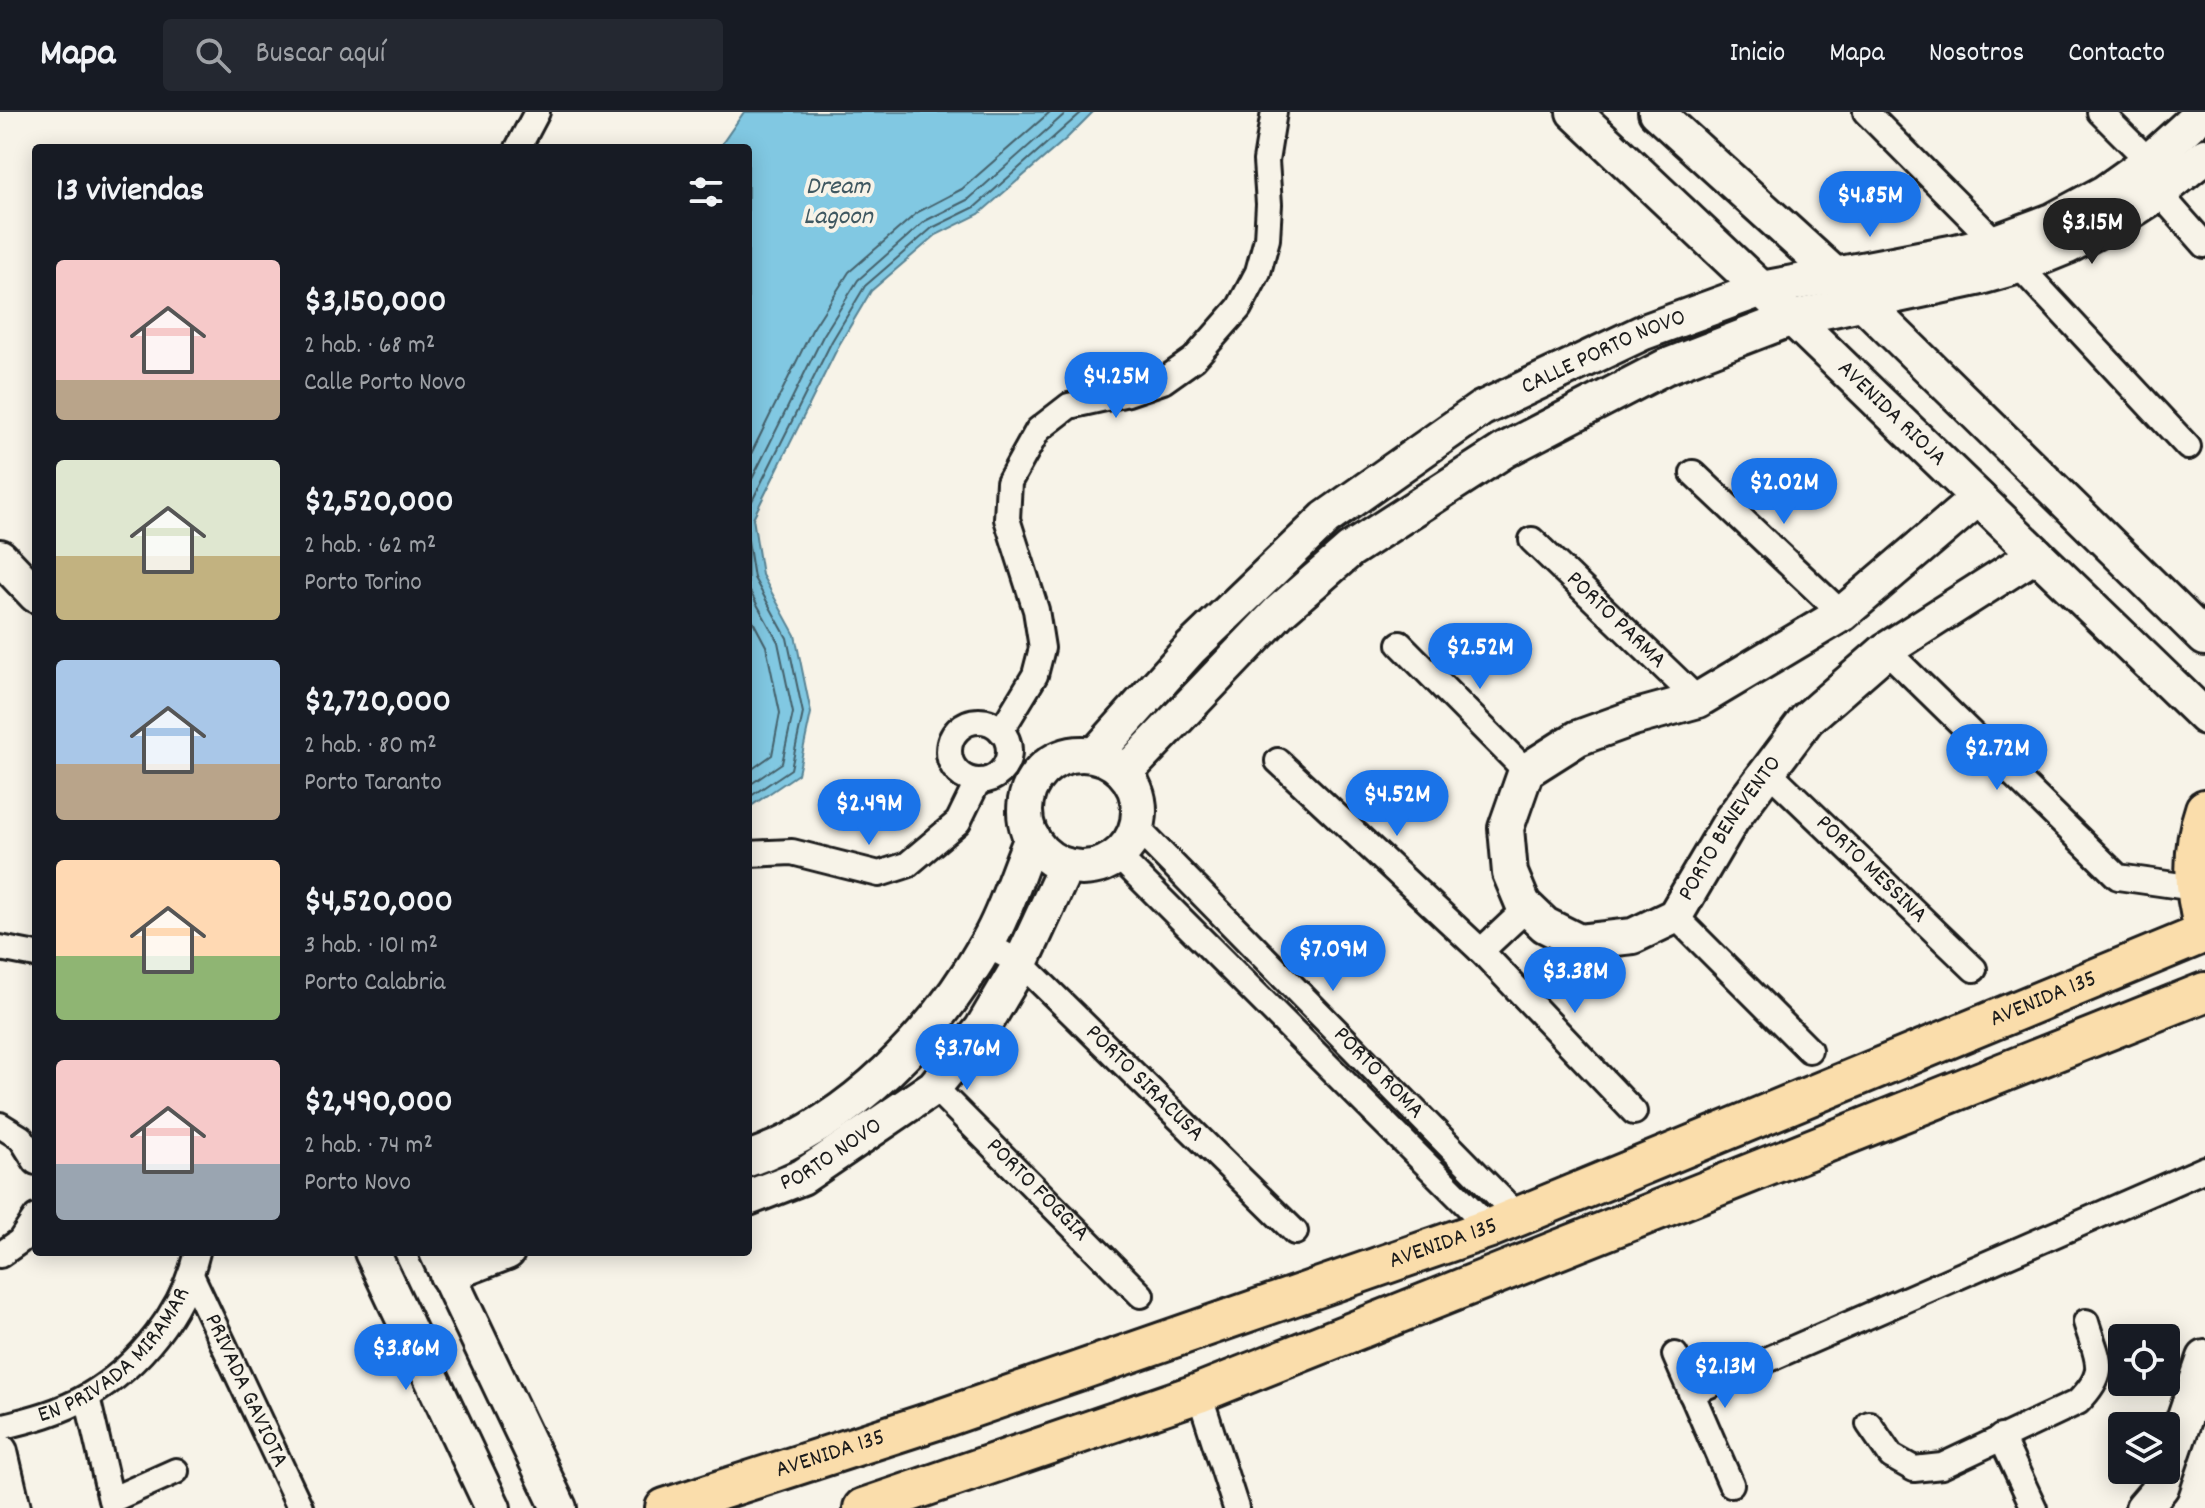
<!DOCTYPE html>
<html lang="es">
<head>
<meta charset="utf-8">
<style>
	:root { --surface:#171b24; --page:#242831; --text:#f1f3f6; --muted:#9ea1a6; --line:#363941; --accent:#1a73e8 }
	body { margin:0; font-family:Dekko,sans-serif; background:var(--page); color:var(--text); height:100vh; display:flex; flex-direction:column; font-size:30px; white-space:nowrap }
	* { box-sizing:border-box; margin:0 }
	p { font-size:26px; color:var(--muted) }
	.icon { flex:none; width:44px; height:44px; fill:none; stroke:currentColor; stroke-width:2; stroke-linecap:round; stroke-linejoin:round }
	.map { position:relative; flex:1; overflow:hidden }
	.sheet { position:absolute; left:32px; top:32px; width:720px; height:1112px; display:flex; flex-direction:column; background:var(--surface); border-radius:8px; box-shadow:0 4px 20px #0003 }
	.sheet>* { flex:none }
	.fabs { position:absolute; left:2108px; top:1212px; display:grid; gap:16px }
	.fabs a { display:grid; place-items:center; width:72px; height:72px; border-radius:8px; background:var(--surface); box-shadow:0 4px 20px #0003; font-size:40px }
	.price { position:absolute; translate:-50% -68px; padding:0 18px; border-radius:28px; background:var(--accent); color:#fff; font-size:26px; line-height:52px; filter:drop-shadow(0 2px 4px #0008) }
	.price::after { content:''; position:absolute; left:50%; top:48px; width:24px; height:18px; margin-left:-12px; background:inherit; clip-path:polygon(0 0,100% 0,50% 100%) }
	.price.on { background:#222; color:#fff }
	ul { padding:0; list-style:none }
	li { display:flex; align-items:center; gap:24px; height:200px; padding:0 24px }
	li span { display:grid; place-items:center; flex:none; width:224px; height:160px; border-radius:8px; color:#555 }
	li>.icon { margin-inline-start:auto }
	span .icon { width:96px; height:96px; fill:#fffc; stroke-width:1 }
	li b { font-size:34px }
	h2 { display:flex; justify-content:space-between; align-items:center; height:96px; padding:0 24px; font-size:34px }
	header { display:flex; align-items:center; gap:48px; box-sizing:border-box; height:112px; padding:0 40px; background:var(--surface); border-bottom:2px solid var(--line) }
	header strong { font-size:38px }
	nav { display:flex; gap:44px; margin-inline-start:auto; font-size:28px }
	.search { width:560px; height:72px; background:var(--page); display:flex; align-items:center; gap:20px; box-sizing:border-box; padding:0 28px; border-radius:8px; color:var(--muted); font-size:30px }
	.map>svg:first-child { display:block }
</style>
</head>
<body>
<header>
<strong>Mapa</strong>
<div class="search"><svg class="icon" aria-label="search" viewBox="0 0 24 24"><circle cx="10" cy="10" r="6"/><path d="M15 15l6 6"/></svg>Buscar aquí</div>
<nav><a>Inicio</a><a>Mapa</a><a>Nosotros</a><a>Contacto</a></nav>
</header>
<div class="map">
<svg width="2205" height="1396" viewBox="0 0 2205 1396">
	<rect width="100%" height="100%" fill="#f7f3e8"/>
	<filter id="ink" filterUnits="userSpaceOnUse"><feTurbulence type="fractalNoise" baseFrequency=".0125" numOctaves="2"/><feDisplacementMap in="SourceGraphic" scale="16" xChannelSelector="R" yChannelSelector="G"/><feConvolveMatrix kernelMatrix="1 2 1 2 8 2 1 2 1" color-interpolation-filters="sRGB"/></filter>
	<g filter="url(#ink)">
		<path fill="#81c8e2" stroke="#598393" stroke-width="2" d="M744,0H1093L1067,26L979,102L936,123L871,179L839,233L753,406L762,463L795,523L811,601L798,662L748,696V36H719Z"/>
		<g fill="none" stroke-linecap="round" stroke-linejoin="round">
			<path stroke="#44616b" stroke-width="2" d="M748,348L812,218L849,160L918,100L962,77L1050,0
				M748,375L823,224L858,168L925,109L969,87L1067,0
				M748,397L832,229L865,174L932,116L975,95L1082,0
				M748,428L754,466L787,526L803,601L791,657L748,686
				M748,476L778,530L793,601L782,651L748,674
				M748,500L766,534L780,601L772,643L748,660"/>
			<g stroke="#1c1c1c" stroke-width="30">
				<g id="street">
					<path d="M1866,0L2019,154L2188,335"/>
					<path d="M2100,0L2149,49L2159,81L2205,133"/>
					<path d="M518,36L537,0"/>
					<path d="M1693,361L1842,502"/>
					<path id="s1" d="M1532,428L1698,588"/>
					<path d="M1400,532L1526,659"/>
					<path d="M1886,538L2118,765L2195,776"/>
					<circle cx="979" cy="639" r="30"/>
					<path d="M1001,619L1035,563L1042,536L1036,498L1007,407L1009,370L1038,318L1069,294L1128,281L1163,269L1194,247L1239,196L1258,160L1267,127L1269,92L1266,49L1274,0"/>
					<path d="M1278,649L1481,839L1634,1000"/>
					<path id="s2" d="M1767,658L1974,857"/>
					<path id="s3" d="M1137,716L1519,1105"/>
					<path d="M748,742L792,740L879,762L907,753L958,710L978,669"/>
					<path d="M1118,744L1490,1116"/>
					<path d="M1675,804L1809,938"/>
					<path id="s4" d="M986,833L1021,851L1295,1120"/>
					<path d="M0,836L36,843"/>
					<path d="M1481,839L1528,795"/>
					<path id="s5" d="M934,975L1141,1183"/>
					<path d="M0,1013L21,1026L36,1050"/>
					<path d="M0,1143L20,1129L36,1105"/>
					<path id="s6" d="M191,1163L300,1395"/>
					<path d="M1675,1243L1731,1372"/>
					<path d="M1199,1281L1236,1396"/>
					<path d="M1691,1281L2205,1057"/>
					<path d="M87,1285L111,1388L176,1359"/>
					<path d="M1869,1312L1891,1344L1914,1357L1942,1354L2078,1290C2110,1258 2097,1248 2086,1210"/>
					<path id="s7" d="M0,1315C30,1308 61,1300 88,1284C140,1253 183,1200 197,1140"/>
					<path d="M2001,1325L2034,1396"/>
				</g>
			</g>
			<g stroke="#1c1c1c" stroke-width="40">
				<g id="secondary">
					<path id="s8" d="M1574,0L1792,206L2205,605"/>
					<path d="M1656,0L1835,163L2205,526"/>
					<path id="s9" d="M1978,386L1842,502L1698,588L1633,606L1578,626L1526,659L1506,716L1510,761L1523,792L1545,813L1579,830L1633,824L1675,804L1732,707L1807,607L1886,538L2036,442"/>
					<path d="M0,445L36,483"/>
					<circle cx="1082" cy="699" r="57"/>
					<path id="s10" d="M1095,643L1191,536L1326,406L1481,297L1644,220L1762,177L1956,140L1996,130L2052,109L2104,81L2149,49L2203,0"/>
					<path d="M1125,661L1279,500L1350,438L1505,338L1665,255L1792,206L1977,166L2019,154L2068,134L2114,110L2159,81L2205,44"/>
					<path d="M748,1047C851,1011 936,922 989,828C1006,799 1018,758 1032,726"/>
					<path id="s11" d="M748,1086L802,1065L934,975L982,917L1021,851L1066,754"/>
					<path d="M372,1140L493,1396"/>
					<path d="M437,1140L559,1396"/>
					<path d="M447,1163L507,1140"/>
					<path d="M0,1340L13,1396"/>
					<path d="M2143,1396L2161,1375L2205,1246"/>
				</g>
			</g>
			<g stroke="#1c1c1c" stroke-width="44">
				<g id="primary">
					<path d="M2205,697C2191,738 2193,779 2205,820"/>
					<path id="s12" d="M665,1396L943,1306L1490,1116L2205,821"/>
					<path d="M863,1396L1199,1281L2205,880"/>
				</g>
			</g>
			<use href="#street" stroke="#f7f3e8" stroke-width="24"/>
			<use href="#secondary" stroke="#f7f3e8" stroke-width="34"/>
			<use href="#primary" stroke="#faddab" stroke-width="38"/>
		</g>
	</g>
	<g text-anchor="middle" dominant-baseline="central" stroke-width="8" stroke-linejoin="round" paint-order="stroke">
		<g font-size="24" fill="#1c1c1c" stroke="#f7f3e8">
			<text stroke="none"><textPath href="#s10" startOffset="656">CALLE PORTO NOVO</textPath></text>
			<text stroke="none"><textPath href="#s8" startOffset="438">AVENIDA RIOJA</textPath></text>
			<text stroke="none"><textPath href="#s1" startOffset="116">PORTO PARMA</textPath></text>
			<text stroke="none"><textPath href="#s9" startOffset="946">PORTO BENEVENTO</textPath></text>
			<text stroke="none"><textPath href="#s2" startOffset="144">PORTO MESSINA</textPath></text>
			<text stroke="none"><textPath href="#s12" startOffset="1470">AVENIDA 135</textPath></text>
			<text stroke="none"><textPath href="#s3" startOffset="344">PORTO ROMA</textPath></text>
			<text stroke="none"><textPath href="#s4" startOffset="212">PORTO SIRACUSA</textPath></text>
			<text stroke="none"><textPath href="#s11" startOffset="94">PORTO NOVO</textPath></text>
			<text stroke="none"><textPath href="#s5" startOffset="146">PORTO FOGGIA</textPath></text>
			<text stroke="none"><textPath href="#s12" startOffset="822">AVENIDA 135</textPath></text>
			<text stroke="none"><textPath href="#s7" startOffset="140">EN PRIVADA MIRAMAR</textPath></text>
			<text stroke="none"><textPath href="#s6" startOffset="128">PRIVADA GAVIOTA</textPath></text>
			<text stroke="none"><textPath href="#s12" startOffset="174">AVENIDA 135</textPath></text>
		</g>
		<g font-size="26" font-style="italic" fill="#3f5861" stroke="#f7f3e8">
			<text x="838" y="75">Dream<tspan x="838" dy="30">Lagoon</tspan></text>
		</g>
	</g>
</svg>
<div class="fabs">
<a><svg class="icon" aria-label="locate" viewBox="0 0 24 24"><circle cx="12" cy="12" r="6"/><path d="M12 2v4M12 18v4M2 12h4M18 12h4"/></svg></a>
<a><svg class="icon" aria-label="layers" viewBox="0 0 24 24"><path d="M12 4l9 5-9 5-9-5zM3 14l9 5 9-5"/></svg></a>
</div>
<b class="price" style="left:1870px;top:127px">$4.85M</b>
<b class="price on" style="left:2092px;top:154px">$3.15M</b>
<b class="price" style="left:1116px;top:308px">$4.25M</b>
<b class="price" style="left:1784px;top:414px">$2.02M</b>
<b class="price" style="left:1480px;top:579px">$2.52M</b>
<b class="price" style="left:1997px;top:680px">$2.72M</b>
<b class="price" style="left:1397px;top:726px">$4.52M</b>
<b class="price" style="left:869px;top:735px">$2.49M</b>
<b class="price" style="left:1333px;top:881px">$7.09M</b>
<b class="price" style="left:1575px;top:903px">$3.38M</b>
<b class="price" style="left:967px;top:980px">$3.76M</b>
<b class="price" style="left:406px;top:1280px">$3.86M</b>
<b class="price" style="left:1725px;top:1298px">$2.13M</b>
<section class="sheet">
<h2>13 viviendas<svg class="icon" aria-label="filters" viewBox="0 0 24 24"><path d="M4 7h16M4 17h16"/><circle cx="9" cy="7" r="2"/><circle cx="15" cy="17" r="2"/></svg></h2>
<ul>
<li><span style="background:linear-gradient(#f6c9c9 75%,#b9a48a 0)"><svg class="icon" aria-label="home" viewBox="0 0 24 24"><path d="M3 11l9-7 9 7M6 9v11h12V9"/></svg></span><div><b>$3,150,000</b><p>2 hab. · 68 m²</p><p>Calle Porto Novo</p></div></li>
<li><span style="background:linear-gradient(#dfe7d0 60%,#c2b280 0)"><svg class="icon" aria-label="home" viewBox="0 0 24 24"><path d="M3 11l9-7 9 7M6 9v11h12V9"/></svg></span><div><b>$2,520,000</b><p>2 hab. · 62 m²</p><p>Porto Torino</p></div></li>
<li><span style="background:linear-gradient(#a9c7e8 65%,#b9a48a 0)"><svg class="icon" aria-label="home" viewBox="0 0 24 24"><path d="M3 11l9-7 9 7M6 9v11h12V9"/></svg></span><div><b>$2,720,000</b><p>2 hab. · 80 m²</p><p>Porto Taranto</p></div></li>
<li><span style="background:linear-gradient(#ffd9b3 60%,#8fb573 0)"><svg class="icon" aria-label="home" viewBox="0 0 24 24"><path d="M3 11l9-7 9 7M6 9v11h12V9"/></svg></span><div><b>$4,520,000</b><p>3 hab. · 101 m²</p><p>Porto Calabria</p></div></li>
<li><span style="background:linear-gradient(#f6c9c9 65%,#9aa5b1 0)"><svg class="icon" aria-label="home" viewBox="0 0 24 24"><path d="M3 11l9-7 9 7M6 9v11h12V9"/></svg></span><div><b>$2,490,000</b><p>2 hab. · 74 m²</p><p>Porto Novo</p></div></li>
</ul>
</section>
</div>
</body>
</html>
